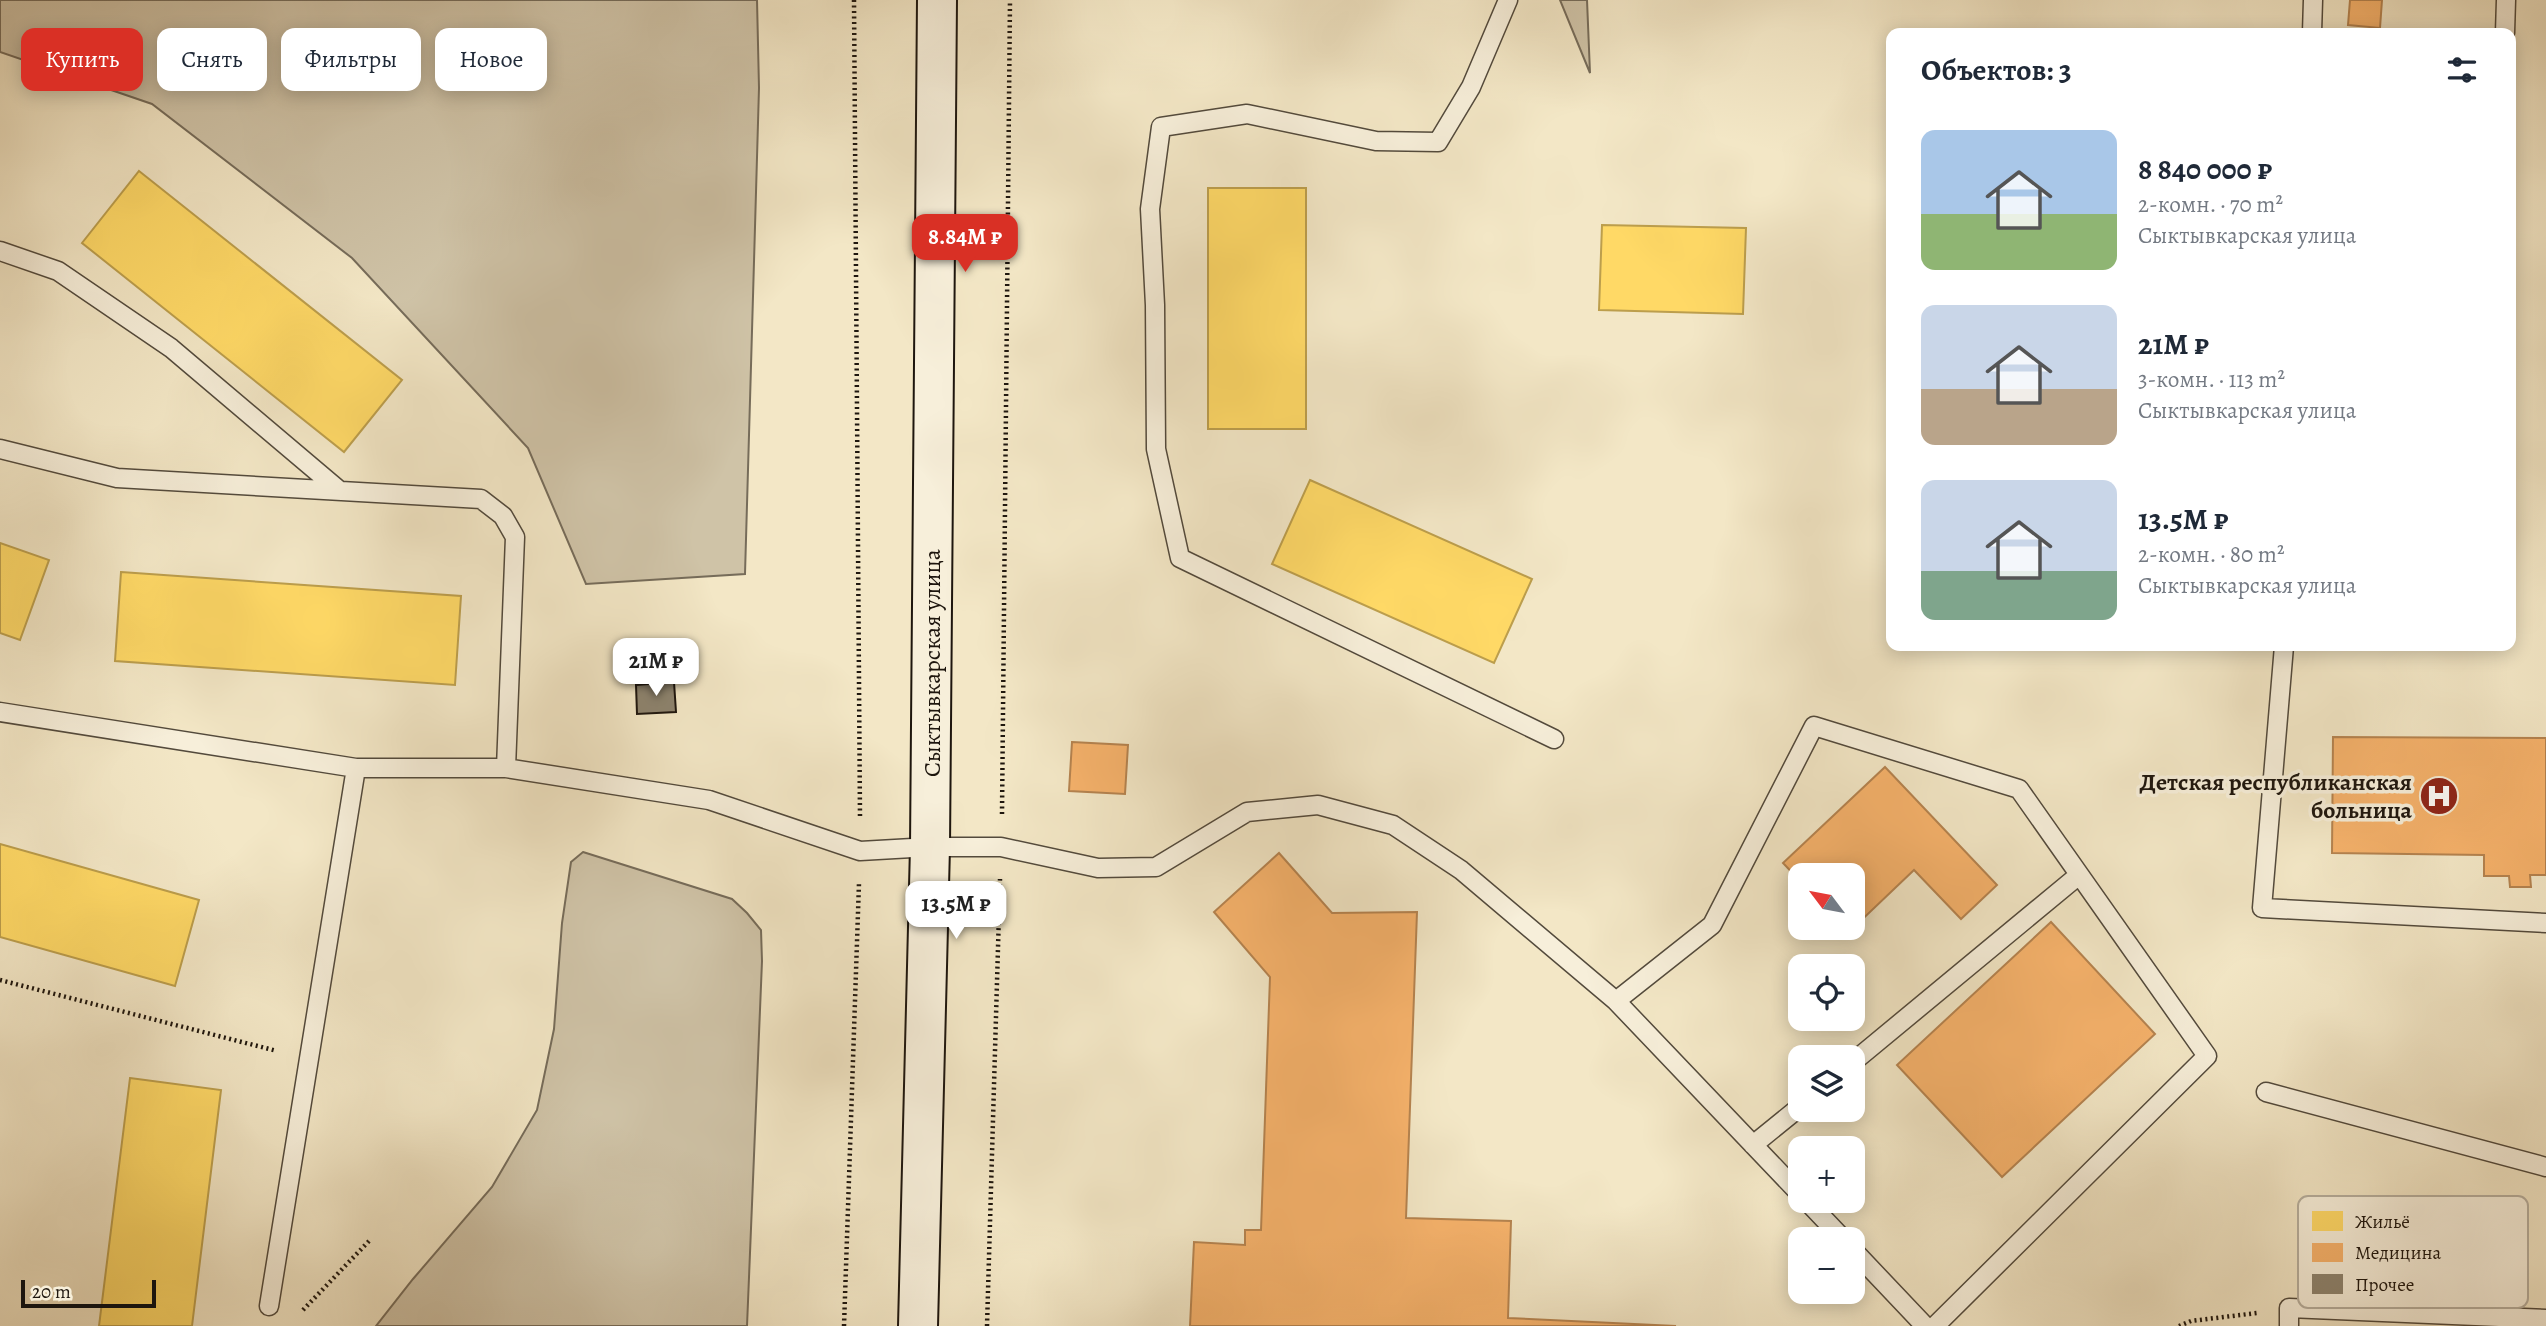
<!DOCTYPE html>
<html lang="ru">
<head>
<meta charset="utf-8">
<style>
	:root { --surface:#fff; --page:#f6f6f7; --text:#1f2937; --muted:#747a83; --accent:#d93025 }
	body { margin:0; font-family:Alegreya,serif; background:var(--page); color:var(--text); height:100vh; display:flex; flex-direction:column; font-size:26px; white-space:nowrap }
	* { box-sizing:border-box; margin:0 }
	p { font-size:23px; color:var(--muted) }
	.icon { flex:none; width:38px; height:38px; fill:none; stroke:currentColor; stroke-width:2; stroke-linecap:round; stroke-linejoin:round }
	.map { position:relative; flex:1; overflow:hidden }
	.details { position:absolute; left:1886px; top:28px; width:630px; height:623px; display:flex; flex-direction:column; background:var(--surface); border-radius:14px; box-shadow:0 4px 18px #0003 }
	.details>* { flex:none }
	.guide { position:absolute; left:21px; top:28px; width:665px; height:63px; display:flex; gap:14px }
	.needle { width:46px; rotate:302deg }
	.controls { position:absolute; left:1788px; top:863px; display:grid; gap:14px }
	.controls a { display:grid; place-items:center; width:77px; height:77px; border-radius:14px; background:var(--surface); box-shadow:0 4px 18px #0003; font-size:35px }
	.scale { position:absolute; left:21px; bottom:18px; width:135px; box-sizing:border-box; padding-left:7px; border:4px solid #1e160e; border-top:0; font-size:19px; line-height:24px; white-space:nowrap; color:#1e160e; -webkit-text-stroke:5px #f7efda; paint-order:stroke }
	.price { position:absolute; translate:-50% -60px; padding:0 16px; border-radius:14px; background:#fff; color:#222; font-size:23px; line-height:46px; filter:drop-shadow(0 2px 4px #0008) }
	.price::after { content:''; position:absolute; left:50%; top:42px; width:21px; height:16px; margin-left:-10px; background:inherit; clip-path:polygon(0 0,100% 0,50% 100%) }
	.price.active { background:var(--accent); color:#fff }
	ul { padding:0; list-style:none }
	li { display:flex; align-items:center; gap:21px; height:175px; padding:0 35px }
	li span { display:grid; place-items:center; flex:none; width:196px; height:140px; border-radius:14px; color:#555 }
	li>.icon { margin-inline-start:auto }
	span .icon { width:84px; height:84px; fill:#fffc; stroke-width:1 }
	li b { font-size:30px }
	h2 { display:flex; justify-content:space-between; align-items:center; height:84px; padding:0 35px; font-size:30px }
	.pill { padding:0 24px; border-radius:14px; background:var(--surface); box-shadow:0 4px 18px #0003; font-size:24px; line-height:63px }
	.pill.active { background:var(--accent); color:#fff }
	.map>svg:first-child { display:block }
</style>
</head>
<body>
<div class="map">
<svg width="2546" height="1326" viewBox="0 0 2546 1326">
	<rect width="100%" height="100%" fill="#f3e7c6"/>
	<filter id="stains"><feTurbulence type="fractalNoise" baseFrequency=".00286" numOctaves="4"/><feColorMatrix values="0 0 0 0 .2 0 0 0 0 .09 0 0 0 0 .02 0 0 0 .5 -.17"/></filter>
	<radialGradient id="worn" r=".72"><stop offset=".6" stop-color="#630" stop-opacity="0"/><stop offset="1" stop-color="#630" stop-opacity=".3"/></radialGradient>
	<path fill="#cfc3a7" stroke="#766c5a" stroke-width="2" d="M0,0H757L759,88L745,574L586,584L528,448L352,258L152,104L0,52Z
		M1560,0H1587L1590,73Z
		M583,852L732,899L747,913L761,930L762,961L747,1326H376L413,1279L492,1187L537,1110L554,1029L562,923L571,862Z"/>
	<path fill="#ffd966" stroke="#bc9e4c" stroke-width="2" d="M139,171L402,380L344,452L82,243Z
		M1208,188H1306V429H1208Z
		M1602,225L1746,228L1743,314L1599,310Z
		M1310,480L1532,579L1494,663L1272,564Z
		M0,543L49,560L20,640L0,633Z
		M121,572L461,596L455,685L115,661Z
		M0,844L199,900L175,986L0,937Z
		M130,1078L221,1090L192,1326H99Z"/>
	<path fill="#f6b26b" stroke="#b5834f" stroke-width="2" d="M2350,0H2382L2380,28L2348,25Z
		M2333,737L2546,738V875H2530L2531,887H2510L2509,876H2484V855L2332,853Z
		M1072,742L1128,745L1125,794L1069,791Z
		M1885,767L1997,885L1961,919L1914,870L1849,932L1844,928H1853V875H1801V882L1783,863Z
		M1279,853L1332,913L1417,912L1406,1218L1511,1221L1508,1318L1676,1326H1190L1194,1242L1245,1245V1230H1261L1270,977L1214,912Z
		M2051,922L2155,1034L2002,1177L1897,1065Z"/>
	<path fill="#8d836e" stroke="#1e160e" stroke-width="2" d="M674,682L676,712L637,714L636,685Z"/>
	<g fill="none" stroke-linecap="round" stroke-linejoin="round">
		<g stroke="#534a3c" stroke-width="21">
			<path id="lane" d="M1508,0L1471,87L1438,142L1376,141L1247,114L1161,127L1150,209L1155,305L1156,449L1180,558L1554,739
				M2312,33L2313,0
				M2505,33L2506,0
				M0,251L58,271L171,348L340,491
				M0,449L117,478L481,499L503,516L515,537L506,768
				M2284,646L2262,908L2546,923
				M0,712L356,768H506L709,800L860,851L930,847H1001L1098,868L1156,867L1247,812L1318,805L1393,825L1461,870L1616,1001L1801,1195
				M1616,1001L1712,925L1814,726L2019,789L2207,1056L1935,1326
				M1853,1062L2079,875
				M2266,1092L2546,1167
				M1753,1145L1801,1106
				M1806,1200L1843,1239
				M1853,1250L1925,1326
				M269,1306L356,768
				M2289,1326V1308L2546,1319"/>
		</g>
		<g stroke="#1e160e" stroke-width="42">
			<path id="secondary" d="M918,1326L930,847L937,0"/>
		</g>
		<path stroke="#1e160e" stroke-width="4.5" stroke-dasharray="2 3.5" stroke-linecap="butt" d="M854,0L860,818
			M1002,814L1010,0
			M0,980L277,1051
			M303,1310L369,1241
			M844,1326L859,883
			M987,1326L1000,879
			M2179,1326L2191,1321L2257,1313"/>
		<use href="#lane" stroke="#f7efda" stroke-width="18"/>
		<use href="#secondary" stroke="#f7efda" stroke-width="38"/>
	</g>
	<defs>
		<g id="hospital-disc" transform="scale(2.0125)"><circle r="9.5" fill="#8f2418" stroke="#f7efda"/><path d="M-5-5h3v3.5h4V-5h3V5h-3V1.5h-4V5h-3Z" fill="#fff"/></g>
	</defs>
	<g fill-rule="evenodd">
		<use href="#hospital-disc" x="2439" y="796"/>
	</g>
	<g text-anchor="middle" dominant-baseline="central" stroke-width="7" stroke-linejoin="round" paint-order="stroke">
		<g font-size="24" fill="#1e160e" stroke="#f7efda">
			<text transform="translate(932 663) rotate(-90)">Сыктывкарская улица</text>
		</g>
		<g font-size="24" font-weight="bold" fill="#1e160e" stroke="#f7efda" text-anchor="end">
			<text x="2412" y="782">Детская республиканская<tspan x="2412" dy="28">больница</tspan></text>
		</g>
	</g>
	<rect x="2298" y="1196" width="230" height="112" rx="10" fill="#f7efda" stroke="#b6ae9d" stroke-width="2"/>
	<rect x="2312" y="1211" width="31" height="20" fill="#ffd966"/>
	<rect x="2312" y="1243" width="31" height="19" fill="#f6b26b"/>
	<rect x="2312" y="1274" width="31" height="20" fill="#8d836e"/>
	<g font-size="19" fill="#1e160e">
		<text x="2355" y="1228">Жильё</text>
		<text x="2355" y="1259">Медицина</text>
		<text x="2355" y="1291">Прочее</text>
	</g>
	<rect width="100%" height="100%" filter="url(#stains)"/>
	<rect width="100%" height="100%" fill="url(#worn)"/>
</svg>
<div class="controls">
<a><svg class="needle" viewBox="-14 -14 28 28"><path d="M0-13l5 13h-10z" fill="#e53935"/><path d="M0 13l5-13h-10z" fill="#747a83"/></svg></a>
<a><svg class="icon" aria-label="locate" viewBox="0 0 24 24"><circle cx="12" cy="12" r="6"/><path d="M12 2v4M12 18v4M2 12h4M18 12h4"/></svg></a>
<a><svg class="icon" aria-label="layers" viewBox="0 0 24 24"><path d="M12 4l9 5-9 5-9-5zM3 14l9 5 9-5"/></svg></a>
<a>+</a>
<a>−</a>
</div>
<div class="scale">20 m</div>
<b class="price active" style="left:965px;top:274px">8.84M ₽</b>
<b class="price" style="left:656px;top:698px">21M ₽</b>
<b class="price" style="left:956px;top:941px">13.5M ₽</b>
<div class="guide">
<a class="pill active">Купить</a>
<a class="pill">Снять</a>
<a class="pill">Фильтры</a>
<a class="pill">Новое</a>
</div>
<section class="details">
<h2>Объектов: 3<svg class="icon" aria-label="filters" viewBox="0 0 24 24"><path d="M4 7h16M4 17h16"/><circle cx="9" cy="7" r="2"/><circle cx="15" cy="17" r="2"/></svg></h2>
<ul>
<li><span style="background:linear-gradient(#a9c7e8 60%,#8fb573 0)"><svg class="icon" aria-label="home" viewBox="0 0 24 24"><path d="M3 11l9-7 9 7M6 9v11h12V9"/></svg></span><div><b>8 840 000 ₽</b><p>2-комн. · 70 m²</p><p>Сыктывкарская улица</p></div></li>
<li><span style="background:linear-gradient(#c9d6e8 60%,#b9a48a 0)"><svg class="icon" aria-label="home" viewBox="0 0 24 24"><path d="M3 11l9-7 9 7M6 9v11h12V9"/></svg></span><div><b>21M ₽</b><p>3-комн. · 113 m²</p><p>Сыктывкарская улица</p></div></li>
<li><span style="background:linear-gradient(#c9d6e8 65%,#7fa58c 0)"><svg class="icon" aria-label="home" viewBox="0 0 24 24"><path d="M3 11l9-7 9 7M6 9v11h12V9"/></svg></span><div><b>13.5M ₽</b><p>2-комн. · 80 m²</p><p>Сыктывкарская улица</p></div></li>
</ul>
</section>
</div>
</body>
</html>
